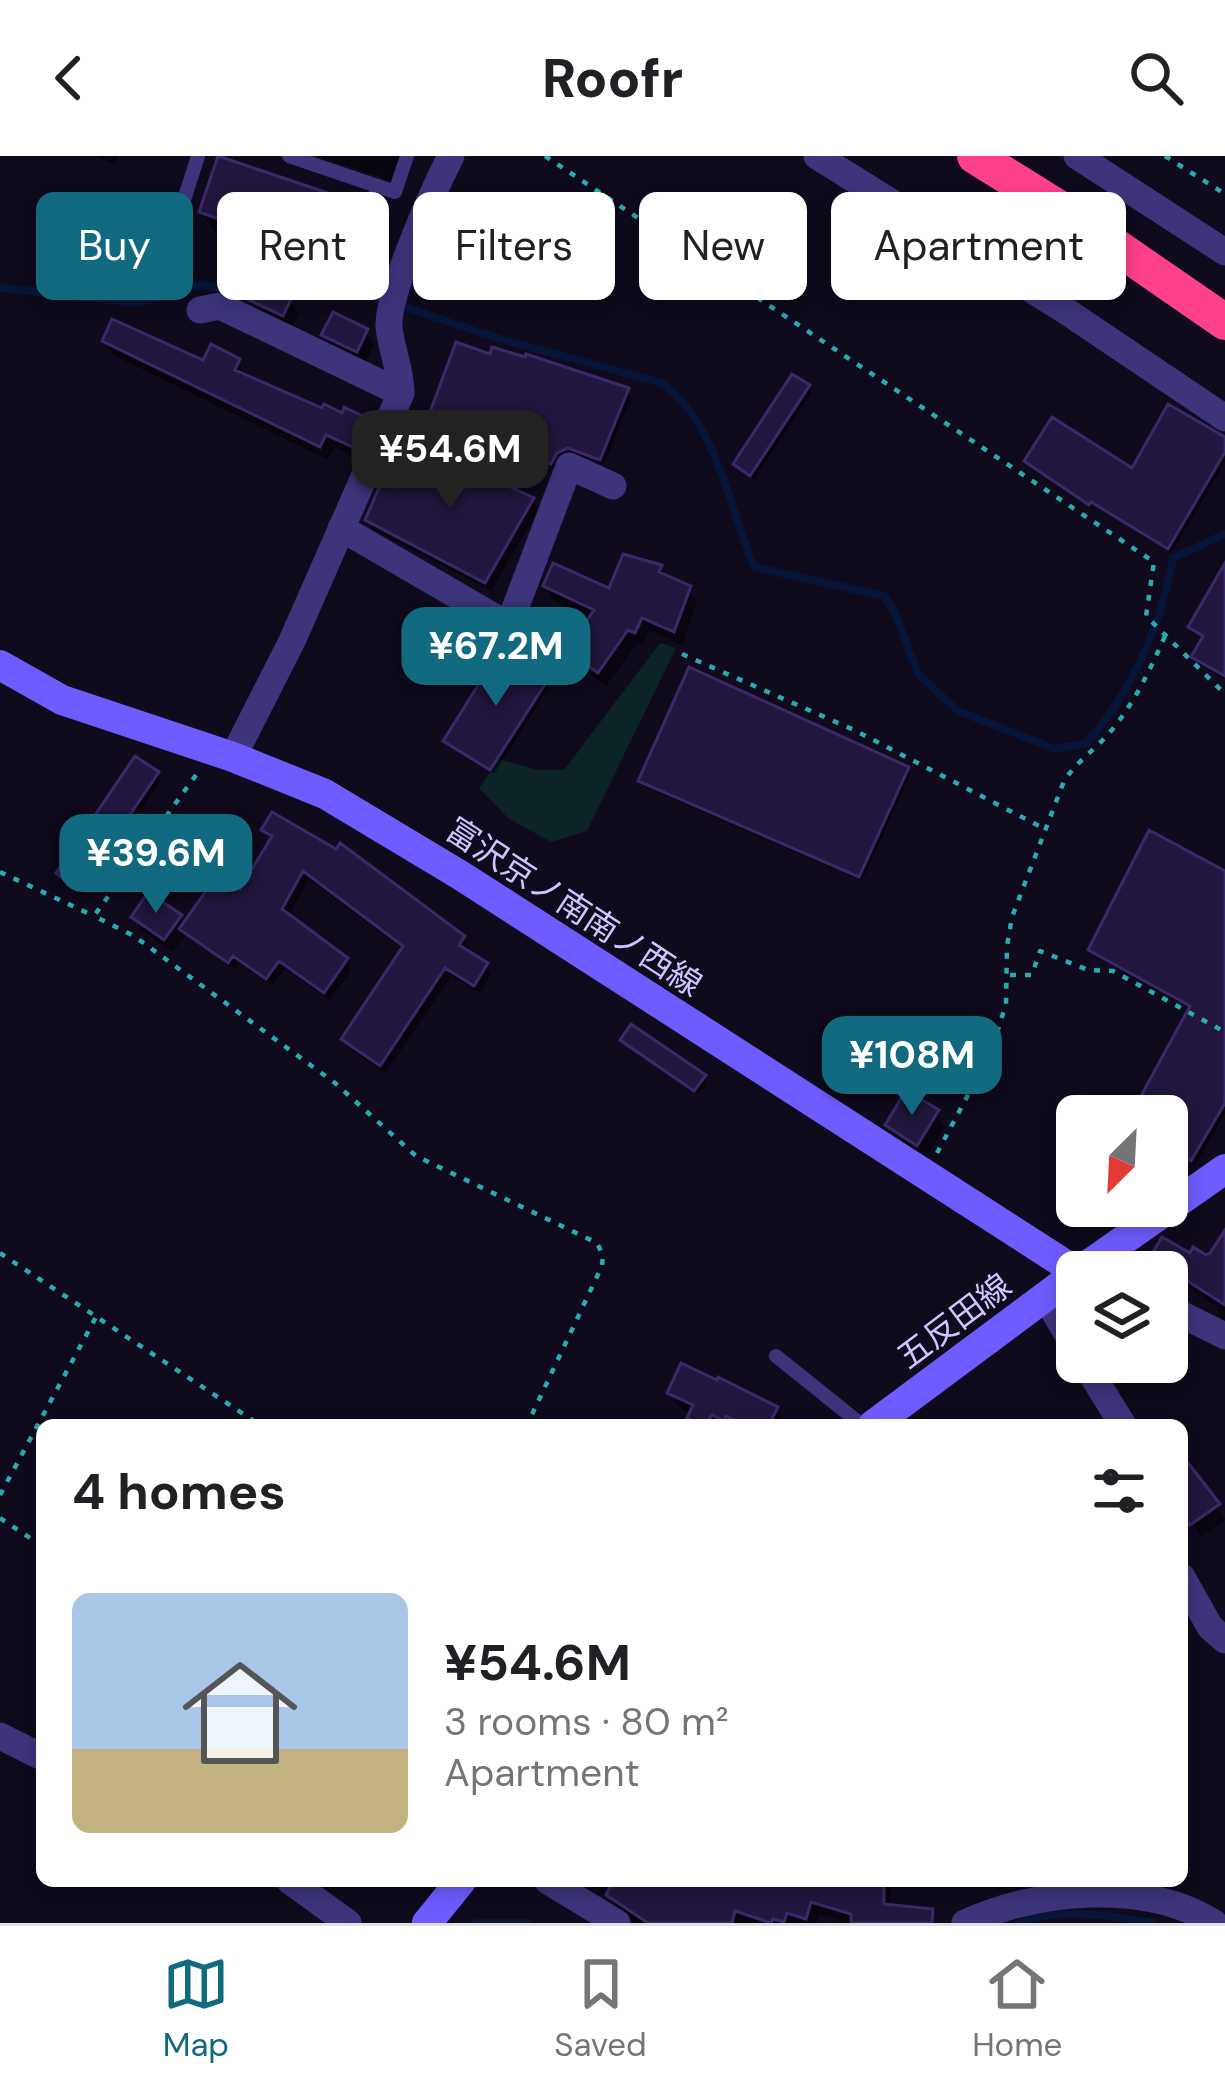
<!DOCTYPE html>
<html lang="en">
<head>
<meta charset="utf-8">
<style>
	:root { --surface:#fff; --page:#f2f2f2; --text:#202124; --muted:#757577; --line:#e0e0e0; --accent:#126a80 }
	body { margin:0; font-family:"DM Sans","Noto Sans JP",sans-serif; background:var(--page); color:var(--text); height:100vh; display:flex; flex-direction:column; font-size:45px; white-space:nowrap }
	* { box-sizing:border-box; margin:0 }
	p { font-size:39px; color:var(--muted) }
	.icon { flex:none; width:66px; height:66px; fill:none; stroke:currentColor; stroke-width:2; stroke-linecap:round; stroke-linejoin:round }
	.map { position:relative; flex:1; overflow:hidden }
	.details { position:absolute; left:36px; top:1263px; width:1152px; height:468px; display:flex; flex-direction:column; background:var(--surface); border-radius:18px; box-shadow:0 6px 18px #0003 }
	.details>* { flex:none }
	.hud { position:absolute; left:36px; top:36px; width:1155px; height:108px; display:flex; gap:24px }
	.needle { width:78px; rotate:204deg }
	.fabs { position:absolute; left:1056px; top:939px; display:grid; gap:24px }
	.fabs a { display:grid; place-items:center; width:132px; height:132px; border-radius:18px; background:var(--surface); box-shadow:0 6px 18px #0003; font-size:60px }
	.price { position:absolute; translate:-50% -102px; padding:0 27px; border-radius:24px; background:var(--accent); color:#fff; font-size:39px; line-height:78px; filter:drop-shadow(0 3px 6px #0008) }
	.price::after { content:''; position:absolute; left:50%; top:72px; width:36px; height:27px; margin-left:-18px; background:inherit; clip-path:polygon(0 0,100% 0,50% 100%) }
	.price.active { background:#222; color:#fff }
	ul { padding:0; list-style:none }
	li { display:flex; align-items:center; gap:36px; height:300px; padding:0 36px }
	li+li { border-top:3px solid var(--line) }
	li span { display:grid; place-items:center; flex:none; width:336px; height:240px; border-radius:18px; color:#555 }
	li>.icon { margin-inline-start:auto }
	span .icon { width:144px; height:144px; fill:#fffc; stroke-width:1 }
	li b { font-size:51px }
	h2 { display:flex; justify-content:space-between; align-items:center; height:144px; padding:0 36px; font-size:51px }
	.chip { padding:0 42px; border-radius:18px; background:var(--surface); box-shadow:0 6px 18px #0003; font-size:42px; line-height:108px }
	.chip.active { background:var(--accent); color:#fff }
	header { display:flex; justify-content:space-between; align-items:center; height:156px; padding:0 36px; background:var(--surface); font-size:54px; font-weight:800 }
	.tabs { display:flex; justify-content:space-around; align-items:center; height:168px; border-top:3px solid var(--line); background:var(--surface); font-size:33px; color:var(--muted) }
	.tabs a { display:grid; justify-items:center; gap:6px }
	.tabs .active { color:var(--accent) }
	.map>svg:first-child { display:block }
</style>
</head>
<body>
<header><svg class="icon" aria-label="back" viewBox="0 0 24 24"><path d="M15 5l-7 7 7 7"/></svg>Roofr<svg class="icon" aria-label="search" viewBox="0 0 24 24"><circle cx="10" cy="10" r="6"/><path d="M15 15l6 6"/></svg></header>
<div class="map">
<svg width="1225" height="1767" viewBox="0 0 1225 1767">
	<rect width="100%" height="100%" fill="#0f0a1c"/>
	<path fill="#0d2426" d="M660,487L676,492L587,675L551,686L508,662L479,632L499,603L538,614H564Z"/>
	<path fill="#0007" d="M95,0H118L115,8Z
		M318,0H413L398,27Z
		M347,47L360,69L341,122L215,78L202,55Z
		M454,92L506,93L515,108L507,125L462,107Z
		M252,144H290L298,158L291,173L260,158Z
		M365,175L374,189L365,208L333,193L325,179Z
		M105,185L204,208L238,205L245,222L343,261L367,265L375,279L363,305L334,291L328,304L113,199Z
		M807,231L811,237L754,324L740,314L736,308Z
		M627,235L631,241L604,309L573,297L560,303L554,312L436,265L432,258Z
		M1225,284V307L1171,397L1095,350L1093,353L1027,306L1133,316Z
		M396,335L532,345L538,354L491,435L374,374L368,364Z
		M660,412L666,423L689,433L697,447L682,489L650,474L643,490L637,487L606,530L578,510L569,495L592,462L554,445L546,430L610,436Z
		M1225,417V523L1198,507L1194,501L1205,483L1192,471Z
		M547,524L550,530L494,618L450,591L446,585Z
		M906,613L910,619L862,725L645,631L641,625Z
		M157,618L161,624L82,739L60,718Z
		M265,674L463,782L469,791L465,796L486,809L491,818L480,837L451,820L385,918L350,893L345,884L404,794L309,723L288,761L346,804L351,814L330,844L285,813L272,830L239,807L234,814L186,778L173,796L142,775L134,761H179L185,771L241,737L270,684Z
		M1225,719V957L1195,1010L1167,994V960H1133L1192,853L1095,800L1091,794Z
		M623,884L703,921L707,927L699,939Z
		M936,956L945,971L925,1002L896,983L888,969Z
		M1154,1101H1225V1168L1216,1150L1161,1114Z
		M671,1237L776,1253L784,1268L695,1269L692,1257L679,1251Z
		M1182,1324L1217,1350L1225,1364L1201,1381L1183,1354Z
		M615,1725H892L889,1751L918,1767H848L819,1758L816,1767H635L618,1753L610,1739Z"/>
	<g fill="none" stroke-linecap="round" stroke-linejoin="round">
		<path stroke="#071538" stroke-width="8" d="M0,132L138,147L199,129L226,132L260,97L292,118L384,145
			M404,151L500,183L662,227C717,267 729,350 754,411L884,440L895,457L918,518L958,555L1055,593L1086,587C1134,534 1160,472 1173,402L1225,378
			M475,1767H529
			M1019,1767C1059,1751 1113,1760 1154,1767"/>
	</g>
	<path fill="#21163d" stroke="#3a2869" stroke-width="3" d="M218,0L349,44L329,102L199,56Z
		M461,67L508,91L499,113L451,92Z
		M257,126L292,141L283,160L249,144Z
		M333,156L368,173L357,196L321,179Z
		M112,163L203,204L211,188L240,203L235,214L322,252L324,248L342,257L344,251L369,263L355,292L326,279L320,291L102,185Z
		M456,186L490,198L492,191L525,201L526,198L629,232L600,304L568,292L557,297L551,308L429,259Z
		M792,218L810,229L750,320L733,308Z
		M1168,248L1225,281V296L1168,393L1091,346L1089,349L1024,305L1052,261L1132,312Z
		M416,287L534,342L485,427L365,364L382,325L394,331Z
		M623,398L662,409L659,416L691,430L674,476L642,462L635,477L628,474L598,517L566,495L594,454L543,430L553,407L609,432Z
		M1225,407V520L1191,501L1203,480L1188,471Z
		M501,493L549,522L490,614L443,585Z
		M689,511L909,611L859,721L638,625Z
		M135,600L159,616L78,735L56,717Z
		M272,656L336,693L340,687L465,780L459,789L488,807L474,830L445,812L380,910L341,883L403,790L303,715L282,753L348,802L324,837L279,805L266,823L233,800L228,807L179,773L218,718L240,733L272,680L261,674Z
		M1149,674L1225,715V947L1191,1005L1167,991V960H1130L1190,850L1088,794Z
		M148,736L182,759L164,784L131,761Z
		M631,868L706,919L694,935L620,884Z
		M906,934L939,954L917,990L885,969Z
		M1225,1074V1149L1150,1101L1162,1081L1190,1097L1193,1091L1206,1099L1210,1097Z
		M681,1207L717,1224L718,1221L778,1251L769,1269H744L726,1260L724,1265L712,1259L704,1269L687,1262L693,1249L667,1237Z
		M1182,1299L1220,1348L1190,1369L1182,1357Z
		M613,1725H884V1748L933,1753L932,1767H851V1758L811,1746L806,1763L787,1757L784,1766L773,1763L771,1767L735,1755L732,1767H648L606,1739Z"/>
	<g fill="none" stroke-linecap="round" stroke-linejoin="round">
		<path stroke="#29abaf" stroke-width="4.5" stroke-dasharray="6 9" stroke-linecap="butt" d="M545,0L1154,406L1146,460L1225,538
			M1165,0L1225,38
			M682,498L854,574L1045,673
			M196,619L94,760L134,780L335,927L416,1000L597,1087L603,1099L602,1110L527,1269
			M0,716L94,760
			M1010,819H1032L1040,795L1088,814L1113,815L1225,876
			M937,997L991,896L1006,848L1007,790L1012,761L1064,625C1077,605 1096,593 1111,575C1135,546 1150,514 1165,480
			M0,1097L260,1269
			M0,1339L96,1161
			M0,1362L42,1390"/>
		<path stroke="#3d347c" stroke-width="14" d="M289,0L395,36L407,0
			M183,47L198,0
			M352,107L378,30
			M776,1200L862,1269"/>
		<path stroke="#3d347c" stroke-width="27" d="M817,0L1066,155L1225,262
			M1077,0L1225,96
			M200,154L220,150L401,237
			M341,372L501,465L513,458L569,310L613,330
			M233,601L292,485L401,237C401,214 391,193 389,171C387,137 434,33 451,0
			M1046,1142L1077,1194
			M1167,1151L1225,1180
			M1084,1206L1123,1269
			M1182,1421L1210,1471L1225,1484
			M0,1580L42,1601
			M290,1725L348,1767
			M548,1725L617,1767
			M965,1767C1036,1734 1145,1723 1214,1767"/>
		<path stroke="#6f5cff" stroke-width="30" d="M0,509L62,544L233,601L325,638L460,719L1077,1116
			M1078,1116L1225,1013
			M873,1269L1077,1117
			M427,1767L461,1725"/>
		<path stroke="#ff408a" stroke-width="36" d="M975,0L1073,61L1225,166"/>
	</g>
	<g text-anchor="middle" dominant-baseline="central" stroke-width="10" stroke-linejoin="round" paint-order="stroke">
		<g font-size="33" fill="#d1c5ff" stroke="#0f0a1c">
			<text transform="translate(574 751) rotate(33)">富沢京ノ南南ノ西線</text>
			<text transform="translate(954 1165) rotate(-37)">五反田線</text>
		</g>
	</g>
</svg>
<div class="fabs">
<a><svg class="needle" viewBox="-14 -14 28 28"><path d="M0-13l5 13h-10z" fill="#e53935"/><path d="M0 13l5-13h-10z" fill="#757577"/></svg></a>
<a><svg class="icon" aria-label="layers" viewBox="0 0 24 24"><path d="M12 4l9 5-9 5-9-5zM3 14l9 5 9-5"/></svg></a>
</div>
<b class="price active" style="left:450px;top:356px">¥54.6M</b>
<b class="price" style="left:496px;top:553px">¥67.2M</b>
<b class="price" style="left:156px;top:760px">¥39.6M</b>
<b class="price" style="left:912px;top:962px">¥108M</b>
<div class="hud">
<a class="chip active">Buy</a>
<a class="chip">Rent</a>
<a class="chip">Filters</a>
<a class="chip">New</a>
<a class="chip">Apartment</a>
</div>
<section class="details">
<h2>4 homes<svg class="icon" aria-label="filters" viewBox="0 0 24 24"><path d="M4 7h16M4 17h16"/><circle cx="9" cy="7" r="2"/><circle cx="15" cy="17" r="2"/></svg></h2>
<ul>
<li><span style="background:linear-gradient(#a9c7e8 65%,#c2b280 0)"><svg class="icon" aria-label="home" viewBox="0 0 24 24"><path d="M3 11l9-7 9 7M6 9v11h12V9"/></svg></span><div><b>¥54.6M</b><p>3 rooms · 80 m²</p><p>Apartment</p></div></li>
</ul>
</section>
</div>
<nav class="tabs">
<a class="active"><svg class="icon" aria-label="map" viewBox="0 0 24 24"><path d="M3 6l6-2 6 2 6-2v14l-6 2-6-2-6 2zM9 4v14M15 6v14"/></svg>Map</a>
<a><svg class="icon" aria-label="saved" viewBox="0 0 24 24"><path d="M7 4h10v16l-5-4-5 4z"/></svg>Saved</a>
<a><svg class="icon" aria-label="home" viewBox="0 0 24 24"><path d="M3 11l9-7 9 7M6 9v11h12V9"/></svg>Home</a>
</nav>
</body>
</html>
